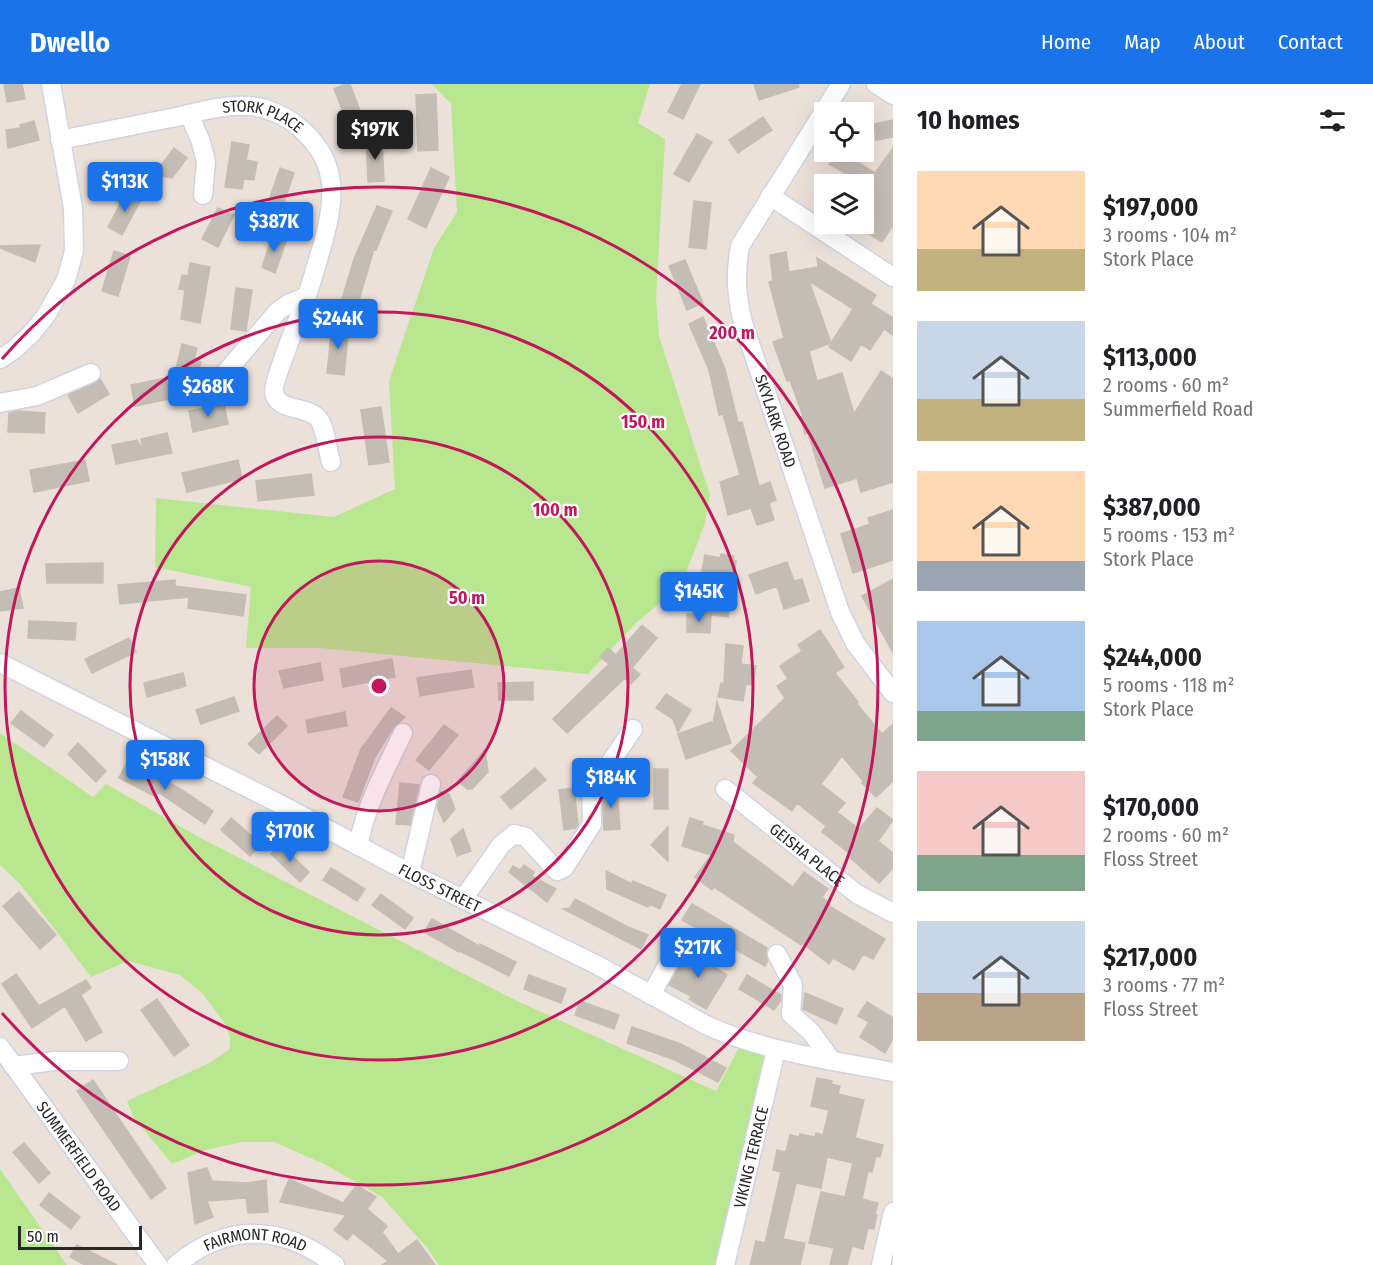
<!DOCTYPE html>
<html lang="en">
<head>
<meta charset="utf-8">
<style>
	:root { --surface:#fff; --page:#f6f6f6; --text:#202124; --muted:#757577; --accent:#1a73e8 }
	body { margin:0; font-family:"Fira Sans Condensed",sans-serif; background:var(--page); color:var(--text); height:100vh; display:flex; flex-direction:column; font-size:22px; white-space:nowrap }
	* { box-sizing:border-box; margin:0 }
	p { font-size:20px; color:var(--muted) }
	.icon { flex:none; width:33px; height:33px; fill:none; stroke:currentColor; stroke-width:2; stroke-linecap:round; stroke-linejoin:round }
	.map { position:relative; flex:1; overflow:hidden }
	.sheet { display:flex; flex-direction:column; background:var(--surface); width:480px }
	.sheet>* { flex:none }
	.fabs { position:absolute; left:814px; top:18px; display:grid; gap:12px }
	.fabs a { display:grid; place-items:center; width:60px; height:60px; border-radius:0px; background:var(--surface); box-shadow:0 6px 24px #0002; font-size:30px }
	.scale { position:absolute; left:18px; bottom:15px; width:124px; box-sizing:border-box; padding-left:6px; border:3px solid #282828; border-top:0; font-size:16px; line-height:21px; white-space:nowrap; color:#282828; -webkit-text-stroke:4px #fff; paint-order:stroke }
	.price { position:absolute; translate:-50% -51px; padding:0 14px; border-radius:6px; background:var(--accent); color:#fff; font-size:20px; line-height:39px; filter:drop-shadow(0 2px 3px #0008) }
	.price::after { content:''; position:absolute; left:50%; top:36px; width:18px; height:14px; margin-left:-9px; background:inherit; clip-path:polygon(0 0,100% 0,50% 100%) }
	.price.on { background:#222; color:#fff }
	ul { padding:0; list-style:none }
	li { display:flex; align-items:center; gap:18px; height:150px; padding:0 24px }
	li span { display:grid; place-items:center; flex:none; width:168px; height:120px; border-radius:0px; color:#555 }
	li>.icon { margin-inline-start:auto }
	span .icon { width:72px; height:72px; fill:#fffc; stroke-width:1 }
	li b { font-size:26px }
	h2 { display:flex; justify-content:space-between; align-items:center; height:72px; padding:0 24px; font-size:26px }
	header { display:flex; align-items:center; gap:36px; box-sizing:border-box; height:84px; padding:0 30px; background:var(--accent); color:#fff }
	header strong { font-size:28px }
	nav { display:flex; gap:33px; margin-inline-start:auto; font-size:21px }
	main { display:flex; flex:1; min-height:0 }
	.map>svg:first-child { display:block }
</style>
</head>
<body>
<header>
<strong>Dwello</strong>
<nav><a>Home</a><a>Map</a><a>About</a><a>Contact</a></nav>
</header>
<main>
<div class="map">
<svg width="893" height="1181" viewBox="0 0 893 1181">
	<rect width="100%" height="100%" fill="#ece1d9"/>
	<path fill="#b9e790" d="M432,0H650L638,39L665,55L656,214L659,252L710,411L705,439L686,489L672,509L637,538L588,590L320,564H246L251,503L155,483L156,414L334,433L395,405L389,297L434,164L457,128L451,20Z
		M0,649L93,713L106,700L197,752L517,917L716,1007L742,958L775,966L724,1181H439L428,1165L382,1113L324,1080L274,1058H242L206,1066L172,1080L134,1034L127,1017L209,979L230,965V953L225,940L203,910L180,891L128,877L91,893L20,800L0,781Z
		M0,1085L67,1181H0Z"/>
	<path fill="#c3bdb5" stroke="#c7bdb2" stroke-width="1.5" fill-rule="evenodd" d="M4,0H22L25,15L7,18Z
		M345,0H350L364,37L349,43L334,5Z
		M682,0H700L683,35L668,28Z
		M754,0H798L799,3L759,16Z
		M436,10L438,66L418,67L416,11Z
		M763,33L772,46L738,69L729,56Z
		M893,36V53L876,56L874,40Z
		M34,37L39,56L8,64L6,46L21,44L20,41Z
		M697,50L712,58L689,98L674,90Z
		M366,55L382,56L384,97L368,98Z
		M232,58L249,61L246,76L257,78L254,96L244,95L242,105L225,103Z
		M174,64L187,74L172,94L154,91Z
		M893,64V141L882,158L864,147V100L829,80L837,68H858L853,75L875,89Z
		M280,84L294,89L281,127L267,122Z
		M431,84L449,93L426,144L408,135Z
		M127,107L142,114L122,151L108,143Z
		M694,117L711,119L706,165L689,163Z
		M377,122L392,127L376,166L374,165L358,220L342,215L354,175Z
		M218,124L234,131L218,163L202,155Z
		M273,150L287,155L275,189L262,183Z
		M40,161L35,178L0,164V162Z
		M114,167L130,172L118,212L102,207Z
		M786,168L789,188L818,183L817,174L876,211L871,220L893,234V251L884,245L870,266L861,260L851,277L829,263L831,259L809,267L817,297L842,289L854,330L881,287L893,295V398L861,408L857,394L825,404L808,349L805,350L800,333L803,332L790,296L787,297L773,258L784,254L769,198L773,197L770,171ZM809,197L853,225L831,259Z
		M685,176L703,219L687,226L669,182Z
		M190,179L210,183L200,239L181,235L185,206L179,205L182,191L188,192Z
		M236,204L252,206L246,247L231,245Z
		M703,233L725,285L738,339L742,338L759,402L770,398L776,416L769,419L774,436L757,441L751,424L728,431L720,398L740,391L723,330L719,331L709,286L689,240Z
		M332,242L349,244L344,291L327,289Z
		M182,260L197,264L194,276L201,278L198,290L176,285Z
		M166,294L170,315L135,322L131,301Z
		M100,295L109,310L78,329L68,311Z
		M224,320L228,340L193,348L189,327Z
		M381,323L389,378L369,381L361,326Z
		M17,327L45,329L44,349L8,348L9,329Z
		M167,349L172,369L116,380L112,361L137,356L143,366L141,355Z
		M85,376L89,397L34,408L30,386Z
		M238,376L242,395L187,408L182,389Z
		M311,390L314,411L258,417L256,397Z
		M893,426V476L853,489L841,450L870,440L868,434Z
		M721,470L734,472L733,477H736L728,533L700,529L705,499L700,498L705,471L720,474Z
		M787,478L794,497L802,495L809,517L784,525L777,502L756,510L749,491Z
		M103,479V499H47L46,480Z
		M893,495V569L862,512Z
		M175,496V502L246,511L243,532L188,524L189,513L120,520L118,501Z
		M19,504L23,524L0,527V508Z
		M687,530L711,531L710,549L687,548Z
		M29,537L76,539L75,556L28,554Z
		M642,541L657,554L632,584L640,590L631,600L625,594L567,649L553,635L609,580L600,573L608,564L616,571Z
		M820,546L844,583L835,589L858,618L857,620L882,650L893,640V697L876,713L862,699L863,697L842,672L821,700L845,719L837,728L859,745L877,724L893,736L878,757L893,769V784L879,799L848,772L849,769L822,748L826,742L797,719L792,727L753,699L758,693L731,667L785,614L777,602L788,595L780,582L802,567L798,561Z
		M129,554L136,568L92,589L85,575Z
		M726,560L743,562L741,580L756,582L753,601L746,600L743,617L718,613L721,599L724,600Z
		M392,575L395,593L343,603L340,585Z
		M320,579L323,596L284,604L279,587Z
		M471,586L474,603L420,612L417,594Z
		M183,589L186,602L147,613L144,599Z
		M533,598V616H499L498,599Z
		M666,610L691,626L678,648L673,635L656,624Z
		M234,613L239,627L201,640L196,626Z
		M717,618L731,659L686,675L678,650L711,638L713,640Z
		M391,624L405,633L393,644L375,673L358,718L343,713L361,665Z
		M21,627L53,651L44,663L11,639Z
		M345,628L347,642L308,649L306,636Z
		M277,632L287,642L259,670L248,660Z
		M444,641L458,651L429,686L416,676Z
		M78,659L106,687L96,698L68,670Z
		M485,666L488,688L472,705H467L458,697Z
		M127,678L179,704L213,727L205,740L158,708L156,713L119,694Z
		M535,684L546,696L511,725L501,713Z
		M654,685H668V725H654Z
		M400,699L419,701L410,741L396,740Z
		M617,703L620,745L604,746L602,705Z
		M574,704L578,740L576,744L564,746L559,706Z
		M441,708L449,710L455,725L444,738L437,723Z
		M231,734L261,760L250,772L221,746Z
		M690,734L703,738L702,741L734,751L733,758L793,803L804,788L828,805L822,813L830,820L829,822L885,855L873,875L863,870L854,886L833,874L829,880L802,859L801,861L714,803L712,806L695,793L711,771L682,762Z
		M668,743V777L651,761Z
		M463,745L471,767L457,772L451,755Z
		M280,760L309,788L300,798L271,770Z
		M524,781L534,788L532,792L556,805L547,818L509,788L513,782L520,786Z
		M331,784L365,805L357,817L323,796Z
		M606,787L632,800L633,797L666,811L660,825L650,820L648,823L607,805Z
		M19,808L56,851L40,865L3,822Z
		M381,810L413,834L405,845L372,821Z
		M575,815L628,843L648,851L641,865L563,825L570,824Z
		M692,820L767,864L766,870L768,876L765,882L682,836Z
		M432,835L479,862L480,860L516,878L509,892L460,867L459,868L424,848Z
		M688,866L727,891L706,925L689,915L691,912L669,901Z
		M16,890L39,922L86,896L91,904L81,911L102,948L86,957L65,922L32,944L2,900Z
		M529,891L566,905L561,919L524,905Z
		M747,891L781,911V916L774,926L739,905Z
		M805,909L843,925L836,940L803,925Z
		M157,915L189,961L174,972L141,926Z
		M580,917L619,931L614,945L575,931Z
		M867,918L893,934V955L885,969L860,953L869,938L858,932Z
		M632,943L681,960L726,984L718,998L675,976L627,959Z
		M817,994L832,997L831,1000L840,1002L838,1010L864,1016L855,1054L883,1061L880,1073L876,1072L872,1088L868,1087L862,1115L878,1119L875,1130L877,1131L874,1145L868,1144L863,1165L852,1162L847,1181H830L834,1164L809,1159L821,1108L845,1113L853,1079L827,1073L821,1104L796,1099L783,1155L805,1159L800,1181H750L756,1157L765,1159L781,1088L773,1086L777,1066L786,1068L790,1051L799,1053L800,1050L815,1053L816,1049L823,1051L829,1026L811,1022Z
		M93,996L166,1104L151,1115L77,1007Z
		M24,1059L50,1089L39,1099L13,1068Z
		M207,1084L212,1097L247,1099L266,1096L268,1128L248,1129L246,1114L207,1117L213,1133L195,1140L188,1089Z
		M289,1095L343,1119L357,1101L376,1113L367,1125L387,1142L382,1148L398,1170L417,1156L435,1181H382L388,1177L353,1149L347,1156L334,1146L346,1131L280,1118Z
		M49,1109L80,1133L71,1145L40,1121Z
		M77,1161L117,1181H85L70,1173Z"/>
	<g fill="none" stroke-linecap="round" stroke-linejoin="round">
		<g stroke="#ced4e3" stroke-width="21">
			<g id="minor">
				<path id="s1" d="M841,0L740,162C735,190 736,210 743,239L840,528L855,559L893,609"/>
				<path d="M876,0L893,11"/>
				<path d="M189,30L201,58L206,78L203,111"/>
				<path id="s2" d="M60,56C100,48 140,40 181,32C202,27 226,20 248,22C267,23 287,32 301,45C342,81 334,119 321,166C316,182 312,198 306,214C301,229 272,299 274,308C277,328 306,321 318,334C326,344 327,365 331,378"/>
				<path d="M770,112L893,193"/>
				<path d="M0,275L15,265L33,248L47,230L66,196L74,167L73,124L51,0"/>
				<path d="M215,301L278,227L288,220L307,212"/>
				<path d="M0,319L37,312L91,289"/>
				<path id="s3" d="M0,579L276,718L410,789L597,881L708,942C767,968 830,976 893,988"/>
				<path id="s4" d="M725,705L857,810L893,829"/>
				<path d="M358,762C366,721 385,686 403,649"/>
				<path d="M410,789L431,700"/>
				<path d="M463,815L501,761L514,750L526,753L557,787L564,784L592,740L591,702L596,693L608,682L633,645"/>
				<path d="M777,870L793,901L791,930L811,948L832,977"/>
				<path d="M651,911L679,860"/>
				<path id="s5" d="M0,963L158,1181"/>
				<path d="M13,982L54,977H119"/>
				<path id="s6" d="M176,1181C228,1138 283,1141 335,1181"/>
				<path id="s7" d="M725,1181L776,966"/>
				<path d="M881,1181L893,1128"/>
			</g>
		</g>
		<use href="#minor" stroke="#fff" stroke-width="18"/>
	</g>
	<circle cx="379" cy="602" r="125" fill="#c2185b" fill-opacity=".12"/>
	<g fill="none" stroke="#c2185b" stroke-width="3">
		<circle cx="379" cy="602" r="125"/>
		<circle cx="379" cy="602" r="249"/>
		<circle cx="379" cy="602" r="374"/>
		<path d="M2 275A499 499 0 1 1 2 929"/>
	</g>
	<g text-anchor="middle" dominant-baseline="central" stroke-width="4.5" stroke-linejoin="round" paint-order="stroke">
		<g font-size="16" fill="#282828" stroke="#fff">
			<text stroke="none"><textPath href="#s2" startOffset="208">STORK PLACE</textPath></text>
			<text stroke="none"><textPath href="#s1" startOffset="372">SKYLARK ROAD</textPath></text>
			<text stroke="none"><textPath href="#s4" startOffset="105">GEISHA PLACE</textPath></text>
			<text stroke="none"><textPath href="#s3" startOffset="494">FLOSS STREET</textPath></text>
			<text stroke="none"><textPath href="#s5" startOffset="135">SUMMERFIELD ROAD</textPath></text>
			<text stroke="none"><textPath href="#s7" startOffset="111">VIKING TERRACE</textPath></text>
			<text stroke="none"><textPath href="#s6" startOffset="87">FAIRMONT ROAD</textPath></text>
		</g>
	</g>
	<circle cx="379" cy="602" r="9" fill="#c2185b" stroke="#fff" stroke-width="3"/>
	<g font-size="18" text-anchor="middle" font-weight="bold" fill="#c2185b" stroke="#fff" stroke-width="4.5" stroke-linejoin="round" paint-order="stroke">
		<text x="732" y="255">200 m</text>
		<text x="643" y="344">150 m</text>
		<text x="555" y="432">100 m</text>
		<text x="467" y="520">50 m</text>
	</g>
</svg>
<div class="fabs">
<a><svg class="icon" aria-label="locate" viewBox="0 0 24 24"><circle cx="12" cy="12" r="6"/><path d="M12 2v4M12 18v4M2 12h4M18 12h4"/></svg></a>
<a><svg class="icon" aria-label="layers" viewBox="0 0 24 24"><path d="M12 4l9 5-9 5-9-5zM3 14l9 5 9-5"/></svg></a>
</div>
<div class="scale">50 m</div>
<b class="price on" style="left:375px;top:77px">$197K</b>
<b class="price" style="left:125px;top:129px">$113K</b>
<b class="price" style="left:274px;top:169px">$387K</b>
<b class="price" style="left:338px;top:266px">$244K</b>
<b class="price" style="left:208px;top:334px">$268K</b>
<b class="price" style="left:699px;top:539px">$145K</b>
<b class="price" style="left:165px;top:707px">$158K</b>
<b class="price" style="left:611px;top:725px">$184K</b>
<b class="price" style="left:290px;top:779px">$170K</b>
<b class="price" style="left:698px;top:895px">$217K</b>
</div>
<section class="sheet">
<h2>10 homes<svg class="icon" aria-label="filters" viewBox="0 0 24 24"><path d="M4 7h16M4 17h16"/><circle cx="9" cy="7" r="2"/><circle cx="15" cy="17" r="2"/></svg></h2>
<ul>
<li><span style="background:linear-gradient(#ffd9b3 65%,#c2b280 0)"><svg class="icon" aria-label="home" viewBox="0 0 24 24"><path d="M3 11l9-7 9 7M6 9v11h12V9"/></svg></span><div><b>$197,000</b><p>3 rooms · 104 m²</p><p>Stork Place</p></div></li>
<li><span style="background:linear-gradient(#c9d6e8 65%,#c2b280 0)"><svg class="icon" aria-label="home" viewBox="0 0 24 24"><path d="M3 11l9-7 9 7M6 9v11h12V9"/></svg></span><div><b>$113,000</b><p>2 rooms · 60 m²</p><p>Summerfield Road</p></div></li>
<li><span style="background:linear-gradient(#ffd9b3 75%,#9aa5b1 0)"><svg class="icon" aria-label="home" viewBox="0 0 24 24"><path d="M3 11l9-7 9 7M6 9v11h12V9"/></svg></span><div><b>$387,000</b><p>5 rooms · 153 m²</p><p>Stork Place</p></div></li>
<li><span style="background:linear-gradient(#a9c7e8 75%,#7fa58c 0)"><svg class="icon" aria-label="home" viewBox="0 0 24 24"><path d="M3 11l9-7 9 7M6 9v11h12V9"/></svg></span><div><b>$244,000</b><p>5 rooms · 118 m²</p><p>Stork Place</p></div></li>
<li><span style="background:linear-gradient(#f6c9c9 70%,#7fa58c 0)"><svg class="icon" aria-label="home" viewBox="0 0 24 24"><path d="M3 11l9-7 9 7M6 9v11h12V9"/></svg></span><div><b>$170,000</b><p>2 rooms · 60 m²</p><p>Floss Street</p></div></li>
<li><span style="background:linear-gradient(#c9d6e8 60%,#b9a48a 0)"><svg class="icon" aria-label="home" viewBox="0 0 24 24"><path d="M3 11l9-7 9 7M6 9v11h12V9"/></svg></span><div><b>$217,000</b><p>3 rooms · 77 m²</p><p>Floss Street</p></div></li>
</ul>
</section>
</main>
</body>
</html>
